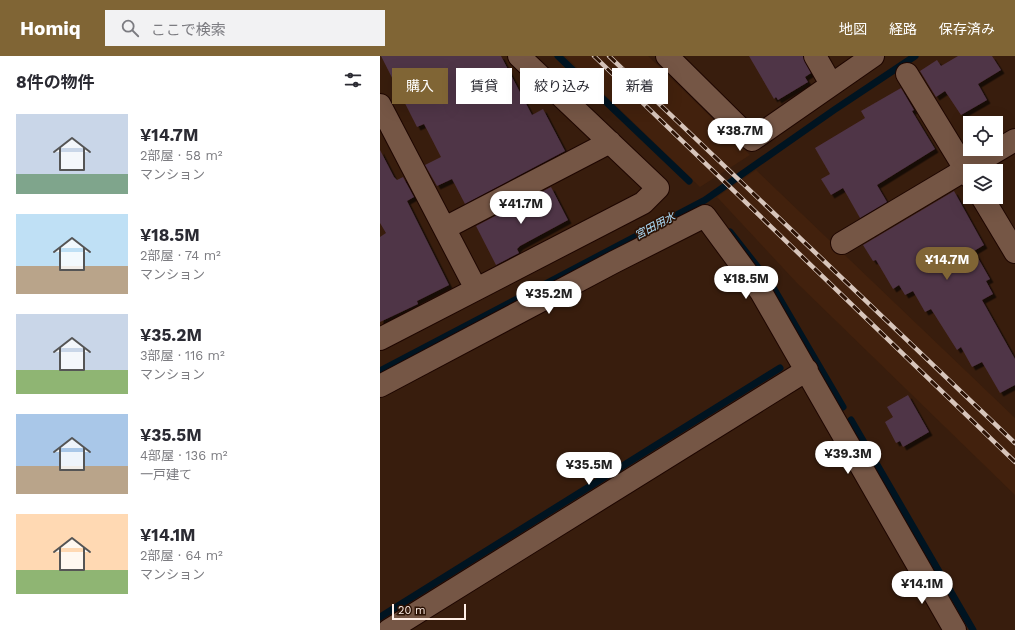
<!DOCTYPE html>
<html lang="ja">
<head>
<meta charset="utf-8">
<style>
	:root { --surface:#fff; --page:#f2f2f3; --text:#2b2b33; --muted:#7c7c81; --accent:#806535 }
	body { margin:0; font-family:"Work Sans","Noto Sans JP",sans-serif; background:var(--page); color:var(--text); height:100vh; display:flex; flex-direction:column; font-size:15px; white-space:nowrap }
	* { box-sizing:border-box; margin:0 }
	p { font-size:13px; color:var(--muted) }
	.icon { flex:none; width:22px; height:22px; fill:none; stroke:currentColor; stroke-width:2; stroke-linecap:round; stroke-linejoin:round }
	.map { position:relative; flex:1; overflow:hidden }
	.panel { display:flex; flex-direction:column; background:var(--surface); width:380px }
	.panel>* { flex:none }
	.hud { position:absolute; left:12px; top:12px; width:380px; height:36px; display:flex; gap:8px }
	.tools { position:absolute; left:583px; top:60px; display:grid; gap:8px }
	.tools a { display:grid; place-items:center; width:40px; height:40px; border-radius:0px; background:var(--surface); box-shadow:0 4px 16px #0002; font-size:20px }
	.scale { position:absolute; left:12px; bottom:10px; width:74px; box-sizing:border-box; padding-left:4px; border:2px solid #ffefe7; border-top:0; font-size:11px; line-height:14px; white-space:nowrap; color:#ffefe7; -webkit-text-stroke:3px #2d1305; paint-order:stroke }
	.price { position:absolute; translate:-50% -34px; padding:0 9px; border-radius:14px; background:#fff; color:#222; font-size:13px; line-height:26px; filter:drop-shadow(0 1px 2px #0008) }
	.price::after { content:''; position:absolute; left:50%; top:24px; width:12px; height:9px; margin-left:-6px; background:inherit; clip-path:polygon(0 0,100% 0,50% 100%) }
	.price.on { background:var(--accent); color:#fff }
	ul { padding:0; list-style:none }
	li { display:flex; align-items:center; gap:12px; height:100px; padding:0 16px }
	li span { display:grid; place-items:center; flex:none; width:112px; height:80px; border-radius:0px; color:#555 }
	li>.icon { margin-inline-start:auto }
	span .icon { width:48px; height:48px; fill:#fffc; stroke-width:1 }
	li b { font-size:17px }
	h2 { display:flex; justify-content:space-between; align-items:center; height:48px; padding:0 16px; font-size:17px }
	.pill { padding:0 14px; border-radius:0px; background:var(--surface); box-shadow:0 4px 16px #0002; font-size:14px; line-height:36px }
	.pill.on { background:var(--accent); color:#fff }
	header { display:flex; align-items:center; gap:24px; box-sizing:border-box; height:56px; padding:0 20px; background:var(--accent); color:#fff }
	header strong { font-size:19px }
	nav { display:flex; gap:22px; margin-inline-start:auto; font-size:14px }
	.search { width:280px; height:36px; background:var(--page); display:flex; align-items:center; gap:10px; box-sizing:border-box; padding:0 14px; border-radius:0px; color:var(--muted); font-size:15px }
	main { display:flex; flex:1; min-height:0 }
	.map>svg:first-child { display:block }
</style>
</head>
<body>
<header>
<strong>Homiq</strong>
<div class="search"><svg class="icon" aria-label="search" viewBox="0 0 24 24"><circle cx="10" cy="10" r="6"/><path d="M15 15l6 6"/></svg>ここで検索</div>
<nav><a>地図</a><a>経路</a><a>保存済み</a></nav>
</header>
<main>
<section class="panel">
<h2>8件の物件<svg class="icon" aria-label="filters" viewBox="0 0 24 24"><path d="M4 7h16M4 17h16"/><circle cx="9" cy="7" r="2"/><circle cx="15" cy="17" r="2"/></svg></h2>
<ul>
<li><span style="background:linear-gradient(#c9d6e8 75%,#7fa58c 0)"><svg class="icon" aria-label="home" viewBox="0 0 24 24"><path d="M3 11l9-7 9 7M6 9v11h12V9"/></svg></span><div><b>¥14.7M</b><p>2部屋 · 58 m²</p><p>マンション</p></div></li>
<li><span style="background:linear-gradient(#bfe0f5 65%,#b9a48a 0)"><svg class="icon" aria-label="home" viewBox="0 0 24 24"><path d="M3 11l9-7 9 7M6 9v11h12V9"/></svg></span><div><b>¥18.5M</b><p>2部屋 · 74 m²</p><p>マンション</p></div></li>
<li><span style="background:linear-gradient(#c9d6e8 70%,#8fb573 0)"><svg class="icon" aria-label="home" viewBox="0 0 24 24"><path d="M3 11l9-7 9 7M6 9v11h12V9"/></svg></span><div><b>¥35.2M</b><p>3部屋 · 116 m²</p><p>マンション</p></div></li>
<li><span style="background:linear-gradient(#a9c7e8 65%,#b9a48a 0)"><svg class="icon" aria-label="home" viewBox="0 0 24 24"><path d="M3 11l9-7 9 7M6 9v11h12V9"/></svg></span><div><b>¥35.5M</b><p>4部屋 · 136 m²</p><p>一戸建て</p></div></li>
<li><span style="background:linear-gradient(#ffd9b3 70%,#8fb573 0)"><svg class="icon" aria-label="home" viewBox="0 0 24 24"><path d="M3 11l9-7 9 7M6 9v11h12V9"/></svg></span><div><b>¥14.1M</b><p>2部屋 · 64 m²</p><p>マンション</p></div></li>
</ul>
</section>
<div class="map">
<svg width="635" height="574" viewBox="0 0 635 574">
	<defs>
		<filter id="shadow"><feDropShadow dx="3.5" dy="3.5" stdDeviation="0" flood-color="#0009"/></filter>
	</defs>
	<rect width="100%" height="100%" fill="#381d0d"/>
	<path fill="#42210d" d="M185,0H268L370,99L320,131Z
		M376,114L635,362V439L417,227L337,141Z"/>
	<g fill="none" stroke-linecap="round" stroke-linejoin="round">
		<path stroke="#001421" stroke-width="7" d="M178,0L309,125
			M350,176L391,228L463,351
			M0,315L325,144L454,54L535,0
			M471,364L593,574
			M0,561L400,312"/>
	</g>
	<path fill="#503446" filter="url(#shadow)" d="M1,0H121L152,59L163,53L185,95L85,148L72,123L57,130L45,109L61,101L44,68L37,71Z
		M369,0H423L431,17L425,21L428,26L398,44L396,41L394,43Z
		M578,0H612L621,14L598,28L607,44L581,59L565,35L556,41L540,15L557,4L561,10Z
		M521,32L534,54L532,55L555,93L497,129L507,146L480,162L463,132L451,139L441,123L450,118L435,92L485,62L481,55Z
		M0,94L14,121L17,124L23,121L34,141L27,145L69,229L37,245L38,248L0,266V181L6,177L0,167Z
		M171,131L188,164L140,190L137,193L139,197L116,209L96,170Z
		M574,135L604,189L594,195L610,223L606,225L613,238L602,244L635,303V329L620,337L602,306L592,311L581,291L577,294L551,253L545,256L533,235L525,239L519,229L513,233L496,204L493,205L483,189Z
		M528,339L549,376L523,391L520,385L516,387L505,366L513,361L507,351Z"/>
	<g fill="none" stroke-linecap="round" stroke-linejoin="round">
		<g stroke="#1e0600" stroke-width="24">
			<path id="minor" d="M287,0L372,84L493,0
				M435,0L451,28
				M527,18L590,121
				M0,49L96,233
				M602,141L635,196
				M65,172L230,86
				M462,187L635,84
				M0,283L263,147L278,132L139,0
				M0,330L234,206L325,160L381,236L575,574
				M9,574L427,314"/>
		</g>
		<use href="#minor" stroke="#755645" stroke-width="22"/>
		<g stroke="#d7c5bb" stroke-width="4.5">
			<path id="rail" d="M214,0L635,406
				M229,0L635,387"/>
		</g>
		<use href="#rail" stroke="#2d1305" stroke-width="3" stroke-dasharray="9" stroke-linecap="butt"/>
	</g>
	<g text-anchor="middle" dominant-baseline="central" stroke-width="3.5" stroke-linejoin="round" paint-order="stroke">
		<g font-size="11" font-style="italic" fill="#b0e1fe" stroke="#2d1305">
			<text transform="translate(275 170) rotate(-28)">宮田用水</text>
		</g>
	</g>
</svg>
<div class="tools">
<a><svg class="icon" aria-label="locate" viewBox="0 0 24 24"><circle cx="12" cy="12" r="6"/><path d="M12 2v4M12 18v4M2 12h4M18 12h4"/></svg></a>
<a><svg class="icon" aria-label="layers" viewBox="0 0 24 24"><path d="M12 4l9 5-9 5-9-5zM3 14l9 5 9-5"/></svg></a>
</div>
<div class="scale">20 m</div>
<b class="price" style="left:360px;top:96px">¥38.7M</b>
<b class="price" style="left:141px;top:169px">¥41.7M</b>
<b class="price on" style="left:567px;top:225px">¥14.7M</b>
<b class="price" style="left:366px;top:244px">¥18.5M</b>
<b class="price" style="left:169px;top:259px">¥35.2M</b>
<b class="price" style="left:468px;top:419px">¥39.3M</b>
<b class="price" style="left:209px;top:430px">¥35.5M</b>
<b class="price" style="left:542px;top:549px">¥14.1M</b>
<div class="hud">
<a class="pill on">購入</a>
<a class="pill">賃貸</a>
<a class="pill">絞り込み</a>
<a class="pill">新着</a>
</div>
</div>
</main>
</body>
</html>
